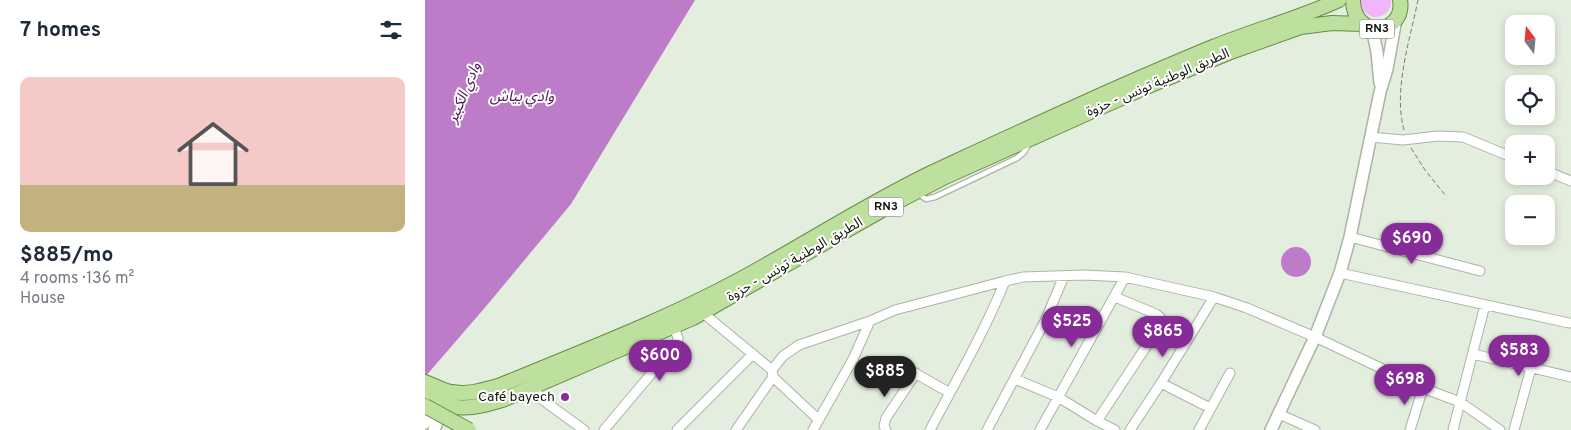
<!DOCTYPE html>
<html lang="en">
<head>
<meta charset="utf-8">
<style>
	:root { --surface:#fff; --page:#f2f2f3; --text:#1f2937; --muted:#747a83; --accent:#862b97 }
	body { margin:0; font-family:Overpass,"Noto Sans Arabic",sans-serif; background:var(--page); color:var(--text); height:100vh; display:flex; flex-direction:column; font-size:19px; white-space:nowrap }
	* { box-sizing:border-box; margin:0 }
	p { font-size:16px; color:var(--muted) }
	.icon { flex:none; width:28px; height:28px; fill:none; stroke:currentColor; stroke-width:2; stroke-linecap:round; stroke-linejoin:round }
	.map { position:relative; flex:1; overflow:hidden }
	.side { display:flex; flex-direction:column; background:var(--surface); width:425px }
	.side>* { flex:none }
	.needle { width:32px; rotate:344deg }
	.buttons { position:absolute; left:1080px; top:15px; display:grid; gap:10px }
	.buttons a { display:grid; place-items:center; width:50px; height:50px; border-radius:10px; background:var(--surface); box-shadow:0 2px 8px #0003; font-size:25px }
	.price { position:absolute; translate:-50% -42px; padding:0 11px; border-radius:18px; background:var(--accent); color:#fff; font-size:16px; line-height:32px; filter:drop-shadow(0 1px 2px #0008) }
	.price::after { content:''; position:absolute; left:50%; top:30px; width:15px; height:11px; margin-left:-8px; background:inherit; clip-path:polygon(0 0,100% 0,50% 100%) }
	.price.on { background:#222; color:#fff }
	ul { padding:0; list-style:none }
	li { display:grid; align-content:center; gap:10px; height:265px; padding:0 20px }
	li span { display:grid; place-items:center; height:155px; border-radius:10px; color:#555 }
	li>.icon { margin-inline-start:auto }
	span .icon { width:90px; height:90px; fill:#fffc; stroke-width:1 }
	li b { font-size:21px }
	h2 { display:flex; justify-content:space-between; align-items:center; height:60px; padding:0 20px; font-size:21px }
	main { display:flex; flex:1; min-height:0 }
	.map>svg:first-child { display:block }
</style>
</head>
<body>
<main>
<section class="side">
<h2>7 homes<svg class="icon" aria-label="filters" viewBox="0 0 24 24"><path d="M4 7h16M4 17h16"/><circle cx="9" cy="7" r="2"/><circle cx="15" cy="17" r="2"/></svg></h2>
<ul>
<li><span style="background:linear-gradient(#f6c9c9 70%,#c2b280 0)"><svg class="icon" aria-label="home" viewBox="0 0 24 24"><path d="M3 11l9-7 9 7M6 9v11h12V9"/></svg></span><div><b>$885/mo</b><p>4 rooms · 136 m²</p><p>House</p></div></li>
</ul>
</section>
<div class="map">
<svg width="1146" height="430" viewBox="0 0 1146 430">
	<rect width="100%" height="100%" fill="#e4eede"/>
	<path fill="#f1b5fc" d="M935,0H966C967,11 959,17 948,17L938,11Z"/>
	<path fill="#bc7cc8" d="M0,0H270L146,204L63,304L0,377Z
		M856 262a15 15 0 1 1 30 0a15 15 0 1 1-30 0Z"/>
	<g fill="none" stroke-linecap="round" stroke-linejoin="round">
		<g stroke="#abb4a5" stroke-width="7">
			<path id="service" d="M492,193L501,199L510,197L592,158L599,152L605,142"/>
		</g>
		<g stroke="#abb4a5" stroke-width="11">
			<path id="minor" d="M945,137L978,140L1013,136L1038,137L1089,158
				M1121,171L1146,181
				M925,237L1055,271
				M915,273L1144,323
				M275,309L278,313L347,370
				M1048,354L1146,377
				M472,363L525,393
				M348,377L394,420
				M590,379L633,397L672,421L690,430
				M736,383L785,408
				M109,387L115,398L159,430
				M854,414L890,430
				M672,421L736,324L735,317L731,314L690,297
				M179,430L252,343L253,338L249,327
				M252,430L328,354
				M311,430L348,377L347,370L358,356L374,345L445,321L470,310L580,281L598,277L659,275L700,277L789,297L822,308L890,337L998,388L1035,402L1075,430
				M388,430L428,359L445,321
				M461,430L459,426L461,418L491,373
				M505,430C531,381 559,333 580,281
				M562,430L620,321L639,276
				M615,430L700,277
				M705,430L736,383L789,297
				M774,430L805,373
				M985,430L998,388
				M1028,430L1060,305
				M1089,430L1106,368"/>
		</g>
		<g stroke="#abb4a5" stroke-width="14">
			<path id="tertiary" d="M947,28L952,52L955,83
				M0,423L7,403
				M9,430L18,406
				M846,430L890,337L915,273L925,237L955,92L962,69L971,19"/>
		</g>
		<g stroke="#658d42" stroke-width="16">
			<path id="primary" d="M928,0C928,40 981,35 975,0
				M0,382C8,385 17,390 26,392C44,395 59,390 76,385C155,352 238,321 314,280C379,245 441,204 508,172C601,129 693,86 788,47C829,30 873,19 914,0
				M0,386C20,417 51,408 80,399L268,318L466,205L520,177L721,87L803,53L876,27L907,23L938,24"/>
		</g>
		<path stroke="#777e73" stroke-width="1" stroke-dasharray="5 2.5" stroke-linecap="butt" d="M979,130C968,90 985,40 993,0
			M986,148L1000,170L1021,196"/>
		<use href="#service" stroke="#fff" stroke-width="4.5"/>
		<use href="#minor" stroke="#fff" stroke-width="9"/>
		<use href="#tertiary" stroke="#fff" stroke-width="11"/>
		<use href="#primary" stroke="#bde09e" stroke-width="14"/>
		<g stroke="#658d42" stroke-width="16" stroke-linecap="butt">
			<path id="primary-bridge" d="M0,406L44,430"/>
		</g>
		<use href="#primary-bridge" stroke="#bde09e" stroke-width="14"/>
	</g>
	<circle fill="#862b97" stroke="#fff" stroke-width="2" cx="140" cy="397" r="5"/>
	<g text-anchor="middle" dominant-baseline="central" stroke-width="4" stroke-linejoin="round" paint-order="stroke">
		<g fill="#fff" stroke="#5a5d58" stroke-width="1">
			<rect x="934.5" y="19.5" width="35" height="19" rx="4"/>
			<rect x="443.5" y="197.5" width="35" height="19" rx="4"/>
		</g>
		<g font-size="12" font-weight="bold" fill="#141711">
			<text x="952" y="29">RN3</text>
			<text x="461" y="207">RN3</text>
		</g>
		<g font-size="14" fill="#141711" stroke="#fff">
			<text transform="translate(733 83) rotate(-23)">الطريق الوطنية تونس - حزوة</text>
			<text transform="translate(370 260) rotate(-30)">الطريق الوطنية تونس - حزوة</text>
		</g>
		<g font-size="14" fill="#141711" stroke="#fff" text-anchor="end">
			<text x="130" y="397">Café bayech</text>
		</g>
		<g font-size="15" font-style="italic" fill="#4e1359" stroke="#fff">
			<text transform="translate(40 93) rotate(-67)">وادي الكبير</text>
			<text x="97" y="97">وادي بياش</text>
		</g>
	</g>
</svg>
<div class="buttons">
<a><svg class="needle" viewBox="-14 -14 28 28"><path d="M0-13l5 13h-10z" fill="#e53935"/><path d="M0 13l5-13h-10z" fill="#747a83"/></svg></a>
<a><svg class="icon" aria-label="locate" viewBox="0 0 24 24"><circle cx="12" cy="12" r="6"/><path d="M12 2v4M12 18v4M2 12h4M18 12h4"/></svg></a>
<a>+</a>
<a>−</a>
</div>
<b class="price" style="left:987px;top:265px">$690</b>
<b class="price" style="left:647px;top:348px">$525</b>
<b class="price" style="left:738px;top:358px">$865</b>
<b class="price" style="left:1094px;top:377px">$583</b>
<b class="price" style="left:235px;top:382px">$600</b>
<b class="price on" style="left:460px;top:398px">$885</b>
<b class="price" style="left:980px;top:406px">$698</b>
</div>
</main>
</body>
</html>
